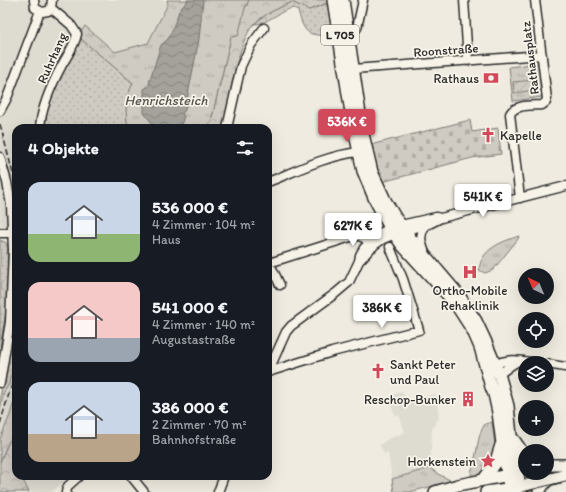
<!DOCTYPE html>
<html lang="de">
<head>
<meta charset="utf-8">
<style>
	:root { --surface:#171b24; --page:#20242c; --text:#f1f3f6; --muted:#9ea1a6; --accent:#d1495b }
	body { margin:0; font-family:Itim,sans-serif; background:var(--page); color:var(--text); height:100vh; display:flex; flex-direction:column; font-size:15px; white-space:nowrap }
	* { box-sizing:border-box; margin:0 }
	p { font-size:13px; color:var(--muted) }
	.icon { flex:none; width:22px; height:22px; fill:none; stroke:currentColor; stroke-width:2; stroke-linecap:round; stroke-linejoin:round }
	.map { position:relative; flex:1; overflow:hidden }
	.panel { position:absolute; left:12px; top:124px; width:260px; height:356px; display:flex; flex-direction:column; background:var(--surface); border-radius:12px; box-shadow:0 4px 16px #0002 }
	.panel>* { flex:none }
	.needle { width:26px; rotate:316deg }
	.tools { position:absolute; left:518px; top:268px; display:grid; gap:8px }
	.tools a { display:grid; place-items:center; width:36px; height:36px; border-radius:50%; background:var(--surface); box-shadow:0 4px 16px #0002; font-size:20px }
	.price { position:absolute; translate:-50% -34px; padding:0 9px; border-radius:4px; background:#fff; color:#222; font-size:13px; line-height:26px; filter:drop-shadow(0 1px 2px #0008) }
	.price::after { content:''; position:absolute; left:50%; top:24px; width:12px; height:9px; margin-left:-6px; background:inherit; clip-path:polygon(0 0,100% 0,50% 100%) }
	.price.on { background:var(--accent); color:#fff }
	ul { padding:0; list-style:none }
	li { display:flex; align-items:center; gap:12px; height:100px; padding:0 16px }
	li span { display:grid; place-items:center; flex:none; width:112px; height:80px; border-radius:12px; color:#555 }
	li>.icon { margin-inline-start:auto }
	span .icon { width:48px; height:48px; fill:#fffc; stroke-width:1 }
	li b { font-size:17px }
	h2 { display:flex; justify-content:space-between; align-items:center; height:48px; padding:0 16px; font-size:17px }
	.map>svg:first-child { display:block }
</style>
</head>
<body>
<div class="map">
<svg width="566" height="492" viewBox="0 0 566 492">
	<defs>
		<pattern id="grass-dots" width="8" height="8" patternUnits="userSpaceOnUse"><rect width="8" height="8" fill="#cfcbc2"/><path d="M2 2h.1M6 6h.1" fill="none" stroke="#b2aea7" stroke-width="1.8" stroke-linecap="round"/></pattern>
		<pattern id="forest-crowns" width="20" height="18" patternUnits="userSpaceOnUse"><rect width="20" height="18" fill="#cfcbc2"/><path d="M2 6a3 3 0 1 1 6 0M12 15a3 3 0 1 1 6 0" fill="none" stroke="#b2aea7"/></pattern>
		<pattern id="cemetery-stones" width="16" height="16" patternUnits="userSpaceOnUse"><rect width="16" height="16" fill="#cfcbc2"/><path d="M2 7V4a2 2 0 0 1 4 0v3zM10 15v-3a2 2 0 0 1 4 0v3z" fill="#b2aea7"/></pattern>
		<pattern id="park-tufts" width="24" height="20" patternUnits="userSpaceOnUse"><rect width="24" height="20" fill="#cfcbc2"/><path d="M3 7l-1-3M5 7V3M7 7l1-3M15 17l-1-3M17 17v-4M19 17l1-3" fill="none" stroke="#b2aea7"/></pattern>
		<pattern id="garden-furrows" width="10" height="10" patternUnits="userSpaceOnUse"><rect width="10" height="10" fill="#cfcbc2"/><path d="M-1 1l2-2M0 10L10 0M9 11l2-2" fill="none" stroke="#b2aea7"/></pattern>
		<pattern id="water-waves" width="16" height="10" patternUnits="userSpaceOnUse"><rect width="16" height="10" fill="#a4a29a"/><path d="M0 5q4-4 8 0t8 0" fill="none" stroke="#86847e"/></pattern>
	</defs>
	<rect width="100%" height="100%" fill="#efebe0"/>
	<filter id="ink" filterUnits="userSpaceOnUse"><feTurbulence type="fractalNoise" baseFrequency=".025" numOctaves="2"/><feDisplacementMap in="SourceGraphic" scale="8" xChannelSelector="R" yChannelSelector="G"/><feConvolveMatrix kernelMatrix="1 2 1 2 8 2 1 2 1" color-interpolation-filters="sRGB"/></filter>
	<g filter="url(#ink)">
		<path fill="#dedbd1" d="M0,0H167L168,4L126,115L128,128H16V221L15,218L0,238Z
			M16,280V395L10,415L0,439V409L11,340Z
			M402,391L406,400L436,394L439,418L432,429L430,468L392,479L388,453L384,454L380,445L386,440L405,432L399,415L396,416L387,398Z
			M21,476H70L52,492H29Z"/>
		<path fill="url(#grass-dots)" stroke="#7d7b76" d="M292,2L309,10L328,3L334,37C307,33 306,38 298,11L294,8C279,10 269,24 254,24L268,13Z
			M81,39L133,83C126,99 125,111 128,128H47C39,109 70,57 81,39Z
			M0,240L5,242L8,246L7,306L0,347Z
			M16,280V353L9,384L4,392L0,409V398L11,340Z"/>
		<path fill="url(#forest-crowns)" stroke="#7d7b76" d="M249,0H328V3L309,10L292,2C279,8 266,13 255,23C237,41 228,103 225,128H208L212,117L231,37Z
			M16,431V451L11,458L16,467V476H21L29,492H0V462L8,443Z"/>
		<path fill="url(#cemetery-stones)" stroke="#7d7b76" d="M470,120L472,132L498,128L501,154L472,158L382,182L370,145Z"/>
		<path fill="url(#park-tufts)" stroke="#7d7b76" d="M167,0H249L245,8L238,36L231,37L212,117L208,128H128C125,110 125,100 133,83L81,39L82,30L85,26L115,52L148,43L168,4Z
			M538,63L542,97L513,101L509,67Z
			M519,236L518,239L493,270L485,273L479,270C481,249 501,242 519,236Z
			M16,395V431L8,443L0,462V439L10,415Z
			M492,422L495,446L487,472L471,476C471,469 474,465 475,458C478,446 478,434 485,424Z
			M430,468L438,474L452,481L410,492H394L392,479Z"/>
		<path fill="url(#garden-furrows)" stroke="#7d7b76" d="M534,80L535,90L514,93L513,82Z"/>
		<path fill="url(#water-waves)" stroke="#74726e" d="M188,0H203L199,39L185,110L182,114L184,116L180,128H153L152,123L144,113V89L149,86L150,79L161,45L168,39L173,28L179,11Z"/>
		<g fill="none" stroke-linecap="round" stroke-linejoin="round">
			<g stroke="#2b2b2b" stroke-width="11">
				<path id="minor" d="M34,0L35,8L42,12L48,11L51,8L52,0
					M464,0L468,61
					M357,28L363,0
					M353,69L542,55
					M0,111L7,98L40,11
					M40,128C41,109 53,82 62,65C67,56 75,45 77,34L71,25L51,8
					M227,128L241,66L251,45L264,28
					M0,157L7,182L11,205L13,250L10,322L0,383
					M268,182C298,170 326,156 358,152
					M520,198L510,114C515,104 532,106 542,105L546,102L547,99L535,0
					M401,225L436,217L440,218
					M405,231L429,224L441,218L566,186
					M0,233H13
					M425,253C421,242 419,236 425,226
					M268,260L280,285
					M360,260L373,246L383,239L395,234
					M269,263L357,235L364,238L373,247
					M547,364L565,367
					M495,365C507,357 524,361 538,363
					M268,372L332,352L419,330L403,279L390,247
					M268,372L286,332L291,326L336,293L349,282L359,261L360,255L364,248L378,234L390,228
					M499,374C506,370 511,364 519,361
					M131,476L144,492
					M66,492L68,486L79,476
					M218,492L224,476"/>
			</g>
			<g stroke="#2b2b2b" stroke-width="14">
				<path id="major" d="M333,0L352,119L363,171L375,200L390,228L402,245L455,303L473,331L480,347L491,387L494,394L498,412L502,443L510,492
					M343,0L363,134L372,172L385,200L395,217L411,239L458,294L476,321L485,340L499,374L508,406L511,436L521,492
					M514,440L525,456
					M547,465H566
					M484,479L495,464L501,445
					M435,492L458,485L514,474
					M486,492L520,487L566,475
					M539,492L543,485L549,479"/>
			</g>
			<use href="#minor" stroke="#f7f3e8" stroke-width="8"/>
			<use href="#major" stroke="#f7f3e8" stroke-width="11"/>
			<path stroke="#2b2b2b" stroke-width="1" d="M522,492L566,481"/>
			<path stroke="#2b2b2b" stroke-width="1.5" stroke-dasharray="6 3" stroke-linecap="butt" d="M0,124L16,185
				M0,424L16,370"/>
		</g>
	</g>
	<defs>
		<g id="bank-bare" transform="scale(1.2)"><path d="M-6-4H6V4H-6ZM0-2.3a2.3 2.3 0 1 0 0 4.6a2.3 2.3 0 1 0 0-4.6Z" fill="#d1495b" stroke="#f7f3e8" stroke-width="2.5" paint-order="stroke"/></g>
		<g id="church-bare" transform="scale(1.2)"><path d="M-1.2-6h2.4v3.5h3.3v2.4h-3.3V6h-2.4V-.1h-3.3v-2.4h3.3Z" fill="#d1495b" stroke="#f7f3e8" stroke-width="2.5" paint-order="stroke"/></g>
		<g id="hospital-bare" transform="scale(1.2)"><path d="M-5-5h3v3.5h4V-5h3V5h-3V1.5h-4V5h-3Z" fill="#d1495b" stroke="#f7f3e8" stroke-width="2.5" paint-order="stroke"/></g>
		<g id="building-bare" transform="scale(1.2)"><path d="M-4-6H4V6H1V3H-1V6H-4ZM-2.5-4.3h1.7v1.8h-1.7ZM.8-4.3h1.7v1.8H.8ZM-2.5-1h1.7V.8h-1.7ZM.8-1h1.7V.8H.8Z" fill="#d1495b" stroke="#f7f3e8" stroke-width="2.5" paint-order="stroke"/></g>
		<g id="sight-bare" transform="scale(1.2)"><path d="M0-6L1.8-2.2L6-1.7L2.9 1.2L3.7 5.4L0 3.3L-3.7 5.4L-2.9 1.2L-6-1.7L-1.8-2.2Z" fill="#d1495b" stroke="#f7f3e8" stroke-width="2.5" paint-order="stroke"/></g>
	</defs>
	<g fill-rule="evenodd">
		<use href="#bank-bare" x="491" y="78"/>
		<use href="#church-bare" x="488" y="135"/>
		<use href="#hospital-bare" x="470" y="272"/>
		<use href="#church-bare" x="378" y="371"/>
		<use href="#building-bare" x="468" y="399"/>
		<use href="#sight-bare" x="488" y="461"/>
	</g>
	<g text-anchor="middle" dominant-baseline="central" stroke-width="3.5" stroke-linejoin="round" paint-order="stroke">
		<rect fill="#f7f3e8" stroke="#686764" stroke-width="1" x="321" y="25" width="38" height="20" rx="3"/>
		<g font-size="12" font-weight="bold" fill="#2b2b2b">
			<text x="340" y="35">L 705</text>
		</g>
		<g font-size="13" fill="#2b2b2b" stroke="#f7f3e8">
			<text transform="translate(446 50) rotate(-4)">Roonstraße</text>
			<text transform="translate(52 58) rotate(-66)">Ruhrhang</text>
			<text transform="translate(530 58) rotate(-97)">Rathausplatz</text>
		</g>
		<g font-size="13" fill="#2b2b2b" stroke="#f7f3e8" text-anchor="end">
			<text x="479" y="78">Rathaus</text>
			<text x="500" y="135" text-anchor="start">Kapelle</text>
			<text x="470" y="290" text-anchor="middle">Ortho-Mobile<tspan x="470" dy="15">Rehaklinik</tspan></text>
			<text x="390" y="364" text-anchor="start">Sankt Peter<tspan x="390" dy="15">und Paul</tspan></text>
			<text x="456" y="399">Reschop-Bunker</text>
			<text x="476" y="461">Horkenstein</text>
		</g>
		<g font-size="14" font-style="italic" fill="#555552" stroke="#f7f3e8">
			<text x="166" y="100">Henrichsteich</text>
		</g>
	</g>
</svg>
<div class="tools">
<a><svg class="needle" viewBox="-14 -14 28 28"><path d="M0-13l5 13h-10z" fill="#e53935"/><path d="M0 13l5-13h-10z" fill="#9ea1a6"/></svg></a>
<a><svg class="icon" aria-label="locate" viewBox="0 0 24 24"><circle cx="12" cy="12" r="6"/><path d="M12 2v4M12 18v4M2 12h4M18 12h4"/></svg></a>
<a><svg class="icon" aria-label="layers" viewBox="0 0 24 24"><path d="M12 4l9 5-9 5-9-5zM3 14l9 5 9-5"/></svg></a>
<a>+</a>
<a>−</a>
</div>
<b class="price on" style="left:347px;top:143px">536K €</b>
<b class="price" style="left:483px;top:218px">541K €</b>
<b class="price" style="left:353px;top:247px">627K €</b>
<b class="price" style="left:382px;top:329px">386K €</b>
<section class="panel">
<h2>4 Objekte<svg class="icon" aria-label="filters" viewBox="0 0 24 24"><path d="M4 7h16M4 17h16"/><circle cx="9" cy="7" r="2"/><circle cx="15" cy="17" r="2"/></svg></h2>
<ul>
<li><span style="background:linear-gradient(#c9d6e8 65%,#8fb573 0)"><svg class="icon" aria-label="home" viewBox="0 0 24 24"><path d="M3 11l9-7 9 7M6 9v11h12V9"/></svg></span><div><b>536 000 €</b><p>4 Zimmer · 104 m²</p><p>Haus</p></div></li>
<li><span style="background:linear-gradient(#f6c9c9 70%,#9aa5b1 0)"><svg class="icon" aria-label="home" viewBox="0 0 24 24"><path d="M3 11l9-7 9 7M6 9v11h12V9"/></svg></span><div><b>541 000 €</b><p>4 Zimmer · 140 m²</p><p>Augustastraße</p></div></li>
<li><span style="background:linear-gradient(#c9d6e8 65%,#b9a48a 0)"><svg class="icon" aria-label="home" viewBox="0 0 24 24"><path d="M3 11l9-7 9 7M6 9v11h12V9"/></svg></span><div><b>386 000 €</b><p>2 Zimmer · 70 m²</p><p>Bahnhofstraße</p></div></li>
</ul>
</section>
</div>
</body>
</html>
